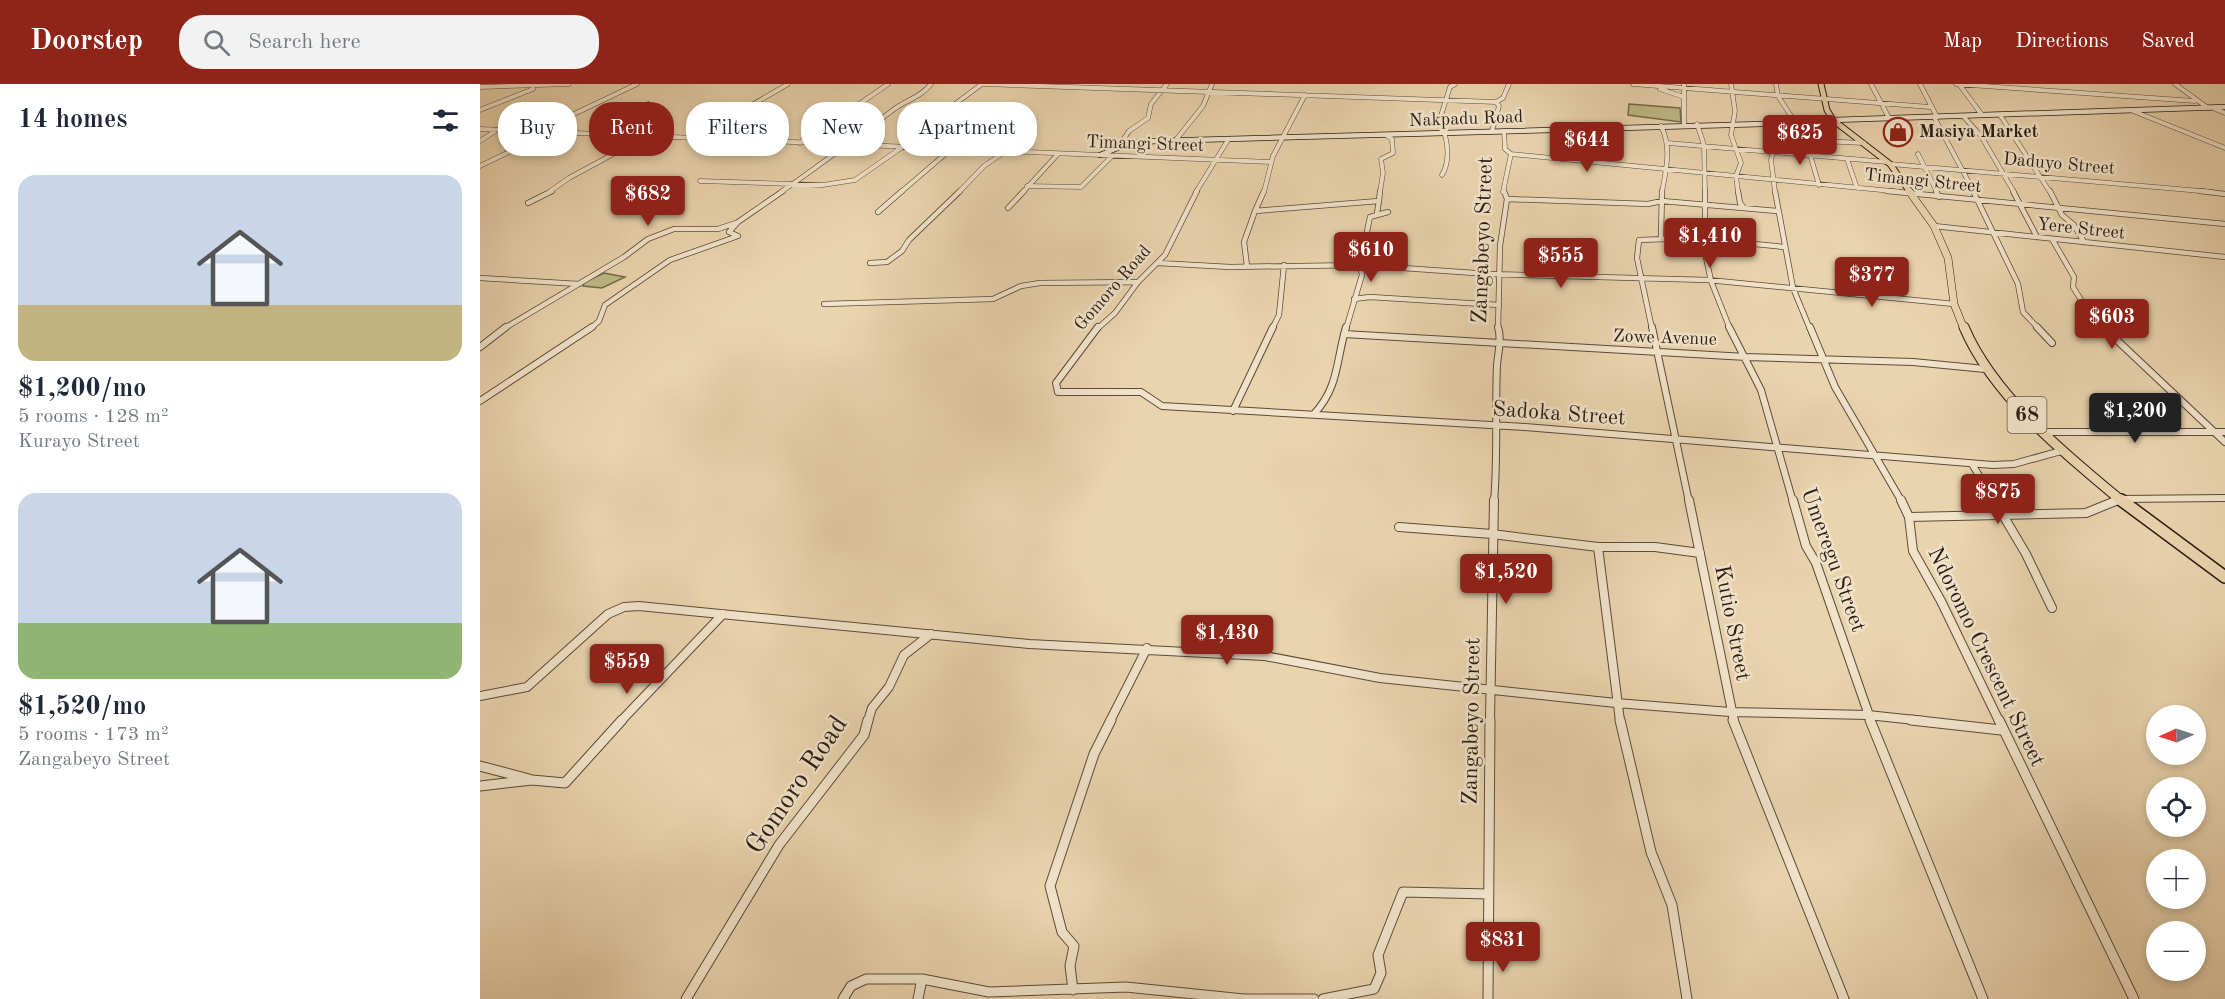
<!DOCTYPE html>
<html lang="en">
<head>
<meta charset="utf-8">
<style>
	:root { --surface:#fff; --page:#f2f2f3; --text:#1f2937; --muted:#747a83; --accent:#8f2418 }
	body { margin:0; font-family:"Old Standard TT",serif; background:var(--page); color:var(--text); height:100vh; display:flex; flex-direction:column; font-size:22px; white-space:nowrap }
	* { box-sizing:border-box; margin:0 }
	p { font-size:20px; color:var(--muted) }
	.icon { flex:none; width:33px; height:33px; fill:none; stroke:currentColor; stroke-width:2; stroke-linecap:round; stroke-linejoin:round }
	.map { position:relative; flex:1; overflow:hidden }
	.side { display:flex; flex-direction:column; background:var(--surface); width:480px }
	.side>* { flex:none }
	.banner { position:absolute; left:18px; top:18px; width:570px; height:54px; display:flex; gap:12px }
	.needle { width:39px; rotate:267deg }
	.fabs { position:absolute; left:1666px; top:621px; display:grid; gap:12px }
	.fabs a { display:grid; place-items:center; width:60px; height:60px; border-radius:50%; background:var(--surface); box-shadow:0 3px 9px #0003; font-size:30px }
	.price { position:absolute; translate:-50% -51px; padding:0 14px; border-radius:6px; background:var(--accent); color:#fff; font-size:20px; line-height:39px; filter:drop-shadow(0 2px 3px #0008) }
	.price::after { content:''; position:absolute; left:50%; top:36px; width:18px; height:14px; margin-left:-9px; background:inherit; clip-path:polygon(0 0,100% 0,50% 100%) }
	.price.selected { background:#222; color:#fff }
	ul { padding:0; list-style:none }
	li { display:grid; align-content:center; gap:12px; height:318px; padding:0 18px }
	li span { display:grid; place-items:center; height:186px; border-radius:18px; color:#555 }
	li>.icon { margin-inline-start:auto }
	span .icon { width:108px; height:108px; fill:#fffc; stroke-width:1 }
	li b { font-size:26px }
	h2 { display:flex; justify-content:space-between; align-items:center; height:72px; padding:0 18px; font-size:26px }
	.tag { padding:0 21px; border-radius:24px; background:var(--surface); box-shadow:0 3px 9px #0003; font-size:21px; line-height:54px }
	.tag.selected { background:var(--accent); color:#fff }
	header { display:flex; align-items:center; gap:36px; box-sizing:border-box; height:84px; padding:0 30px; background:var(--accent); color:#fff }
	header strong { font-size:28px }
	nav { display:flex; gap:33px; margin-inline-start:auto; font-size:21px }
	.search { width:420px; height:54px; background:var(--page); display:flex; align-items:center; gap:15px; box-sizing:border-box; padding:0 21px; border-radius:24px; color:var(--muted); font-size:22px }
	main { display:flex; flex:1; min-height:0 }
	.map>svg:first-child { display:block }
</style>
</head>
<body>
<header>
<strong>Doorstep</strong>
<div class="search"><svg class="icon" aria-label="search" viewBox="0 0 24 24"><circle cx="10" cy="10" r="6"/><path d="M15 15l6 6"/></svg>Search here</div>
<nav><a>Map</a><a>Directions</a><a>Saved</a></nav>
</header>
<main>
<section class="side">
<h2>14 homes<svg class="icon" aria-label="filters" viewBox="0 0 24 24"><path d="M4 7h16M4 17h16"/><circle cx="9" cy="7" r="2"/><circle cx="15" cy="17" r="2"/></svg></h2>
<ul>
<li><span style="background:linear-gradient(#c9d6e8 70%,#c2b280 0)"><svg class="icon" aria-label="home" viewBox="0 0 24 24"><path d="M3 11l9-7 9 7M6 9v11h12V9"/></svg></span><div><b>$1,200/mo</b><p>5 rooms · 128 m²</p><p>Kurayo Street</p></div></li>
<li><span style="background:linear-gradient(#c9d6e8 70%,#8fb573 0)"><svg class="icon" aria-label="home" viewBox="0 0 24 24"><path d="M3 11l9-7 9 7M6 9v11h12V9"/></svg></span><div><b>$1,520/mo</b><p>5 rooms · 173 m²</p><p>Zangabeyo Street</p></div></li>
</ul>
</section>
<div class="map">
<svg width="1745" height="915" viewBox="0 0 1745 915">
	<rect width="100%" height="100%" fill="#ead4ae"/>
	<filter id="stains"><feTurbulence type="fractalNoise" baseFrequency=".00333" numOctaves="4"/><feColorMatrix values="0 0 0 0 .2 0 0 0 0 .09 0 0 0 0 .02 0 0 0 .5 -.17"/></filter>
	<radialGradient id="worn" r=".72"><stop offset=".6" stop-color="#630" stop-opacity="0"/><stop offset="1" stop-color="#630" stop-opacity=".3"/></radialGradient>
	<path fill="#bfbb85" stroke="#756c4d" stroke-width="1.5" d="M1149,20L1200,24L1201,38L1148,31Z
		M124,189L145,193L122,204L103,202L104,198Z"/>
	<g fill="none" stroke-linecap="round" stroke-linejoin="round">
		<g stroke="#5b4a3b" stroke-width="5">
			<path id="street-far4" d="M504,0L1016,18
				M1153,0L1450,23
				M1251,0L1255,27L1251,51L1261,79L1256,92L1258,108
				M1296,0L1298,12L1315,38
				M1391,0L1409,34
				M1440,0L1457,33
				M1476,0L1715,17
				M1479,0L1502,31
				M1695,0L1728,24
				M1204,1V40
				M0,3L89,0
				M1180,5L1204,13
				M1733,24L1745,29
				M0,26L53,5
				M1653,27L1745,64
				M1520,31L1570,108
				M1483,32L1501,52L1534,108
				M1454,33L1494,108
				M1286,39L1296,55L1291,76L1295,108
				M1217,40L1224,61L1225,108
				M1181,42C1192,63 1186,86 1182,108
				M0,45L790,78
				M1012,47L1019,22L1016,18L1023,14L1029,0
				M1024,47L1025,65L1031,70
				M113,50L132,43L168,20
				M1296,55L1384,59
				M212,56L308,0
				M0,57L14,48L9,46
				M695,57L723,22L732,0
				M1326,57L1339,101
				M320,59L330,49L352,39L408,0
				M650,59L643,56L649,47L668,34L671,20L687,0
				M1188,59L1407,78
				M1031,70L1422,108
				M1438,70L1457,108
				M1367,75L1377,104
				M1410,80L1732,108
				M0,82L56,55L94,30L157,0
				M962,91C971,76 968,52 959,38L970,3L975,0
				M220,97L343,101L375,96L438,52L432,51L433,49L467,31L475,20L502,0
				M547,102L601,103L632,72
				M69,108L89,94L161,55
				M301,108C339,82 376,54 413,26C426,16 441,13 451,0
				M421,108L470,66
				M479,108L504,82L523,69
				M543,108L578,70
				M716,108L748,56
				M784,108L793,72L825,11
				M900,108L903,89L901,75L913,69L912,55L906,51
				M1023,108L1031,70"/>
		</g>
		<g stroke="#5b4a3b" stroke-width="6">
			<path id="street-far3" d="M784,107L775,127L899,117L897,129
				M1225,107V140L1222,154L1231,197L1250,245
				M1258,107L1260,119L1264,124
				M1295,107L1313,204L1330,245
				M1407,107L1745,140
				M1456,107L1459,113
				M1493,107L1538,200L1543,228L1559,245
				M1533,107L1557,153
				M1570,107L1582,131L1594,141L1604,158
				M1720,107L1745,110
				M1027,115L1168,120L1182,117L1297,127
				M899,117L900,107
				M48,119L72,107
				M528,124L544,107
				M398,128L422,107
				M1454,142L1745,173
				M1181,153L1182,107
				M1572,155L1594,193L1593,203L1611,232L1625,245
				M390,179L407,178L422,167L429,156L480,107
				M678,179L750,183L880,181L1009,190L1228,196L1474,220
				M767,182L764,158L775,127
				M0,194L99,200
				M874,215L890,213L1019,221
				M344,220L513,215L541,202L560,199L658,198
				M23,245L144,173L168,155L194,145H238L256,139
				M110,245L119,237L125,221L190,176L258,152L249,148L258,138L303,107
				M617,245L635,229L658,198L685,171L717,107
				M792,245L799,231L804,181
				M866,245L882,191L880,181L890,133L908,128
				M1018,245L1020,162L1027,115L1024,107
				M1172,245L1157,174L1159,156L1214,154L1304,163"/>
		</g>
		<g stroke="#5b4a3b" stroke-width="8">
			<path id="street-far2" d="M618,243L576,299L578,308H661L682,322L1045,343L1513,381L1534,380L1581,367
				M1172,243L1209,418
				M1249,243L1281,306L1313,418
				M1330,243L1355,303L1422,418
				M1557,243L1572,259
				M1623,243L1745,358
				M864,250L1266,273L1433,278L1505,285
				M0,263L26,243
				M0,317L112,243
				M753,327L793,243
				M834,330C859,303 856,277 866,243
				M1564,348H1745
				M1492,380L1515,418
				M1014,418C1018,372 1015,326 1017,281C1018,269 1022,255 1018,243
				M1634,418L1641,415L1745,414"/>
		</g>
		<g stroke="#5b4a3b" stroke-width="10">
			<path id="street-far1" d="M1209,416L1254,637
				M1313,416L1326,462L1336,479L1391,637
				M1421,416L1429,433L1433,467L1461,517L1519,637
				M1514,416L1546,470L1572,524
				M1429,433L1606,429L1638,416
				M919,443L1012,450L1118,463H1175L1220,469
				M1118,463L1140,637
				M0,612L47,603L128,530L144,523L159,522L549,560L785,572L900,594L1136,619L1250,628L1388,631L1444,637
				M141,637L243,530
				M388,637L392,624L409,603L424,571L451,550
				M630,637L667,564
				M1010,637L1014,416"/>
		</g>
		<g stroke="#5b4a3b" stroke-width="11">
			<path id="street" d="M1140,636L1171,768L1192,821L1207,915
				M1253,636L1364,915
				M1390,636L1503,915
				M1431,636L1521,646
				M1519,636L1654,915
				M0,682L49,695
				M0,702L52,696L85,699L142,636
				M593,906L590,882L594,862L582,848L570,802L614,670L631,636
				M206,915L299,761L384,651L388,636
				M363,915L371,902L386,895H442L509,908L646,903L764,915H834
				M438,915L442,895
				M843,915L894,905L901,889L898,871L923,808L1009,810
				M1008,915L1010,636"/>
		</g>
		<g stroke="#2b1c15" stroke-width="6">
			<path id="secondary" d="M1353,36L1745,23
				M620,71L650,59L676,57L1356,38"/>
		</g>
		<g stroke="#2b1c15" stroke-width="7">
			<path id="primary-far3" d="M1341,0L1347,26L1353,36L1410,80L1430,108"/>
		</g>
		<g stroke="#2b1c15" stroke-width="8">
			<path id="primary-far2" d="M1429,107L1454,142L1468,174L1474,220L1484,245"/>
		</g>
		<g stroke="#2b1c15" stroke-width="11">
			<path id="primary-far1" d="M1484,243C1513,312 1586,371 1643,418"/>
		</g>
		<g stroke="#2b1c15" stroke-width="14">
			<path id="primary" d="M1641,416L1745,493"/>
		</g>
		<use href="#street-far4" stroke="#f1e3ca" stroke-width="4"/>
		<use href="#street-far3" stroke="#f1e3ca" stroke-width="4.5"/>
		<use href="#street-far2" stroke="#f1e3ca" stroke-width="6"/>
		<use href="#street-far1" stroke="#f1e3ca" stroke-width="8"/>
		<use href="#street" stroke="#f1e3ca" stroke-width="9"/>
		<use href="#secondary" stroke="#f1e3ca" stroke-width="4.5"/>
		<use href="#primary-far3" stroke="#ead4ae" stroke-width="5"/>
		<use href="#primary-far2" stroke="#ead4ae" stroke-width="7"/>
		<use href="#primary-far1" stroke="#ead4ae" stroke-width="9"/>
		<use href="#primary" stroke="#ead4ae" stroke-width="11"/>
	</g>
	<defs>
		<g id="shop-ring" transform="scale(1.5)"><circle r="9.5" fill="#f1e3ca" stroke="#8f2418" stroke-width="1.5"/><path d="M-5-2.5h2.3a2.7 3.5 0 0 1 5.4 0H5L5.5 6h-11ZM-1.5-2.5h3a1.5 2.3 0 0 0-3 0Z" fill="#8f2418"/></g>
	</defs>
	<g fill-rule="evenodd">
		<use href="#shop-ring" x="1418" y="48"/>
	</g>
	<g text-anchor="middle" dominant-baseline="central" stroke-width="5" stroke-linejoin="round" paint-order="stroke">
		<g font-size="18" fill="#2b1c15" stroke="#f1e3ca">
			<text transform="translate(986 35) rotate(-2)">Nakpadu Road</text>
			<text transform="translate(665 60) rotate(2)">Timangi Street</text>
			<text transform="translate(1579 80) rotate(5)">Daduyo Street</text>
			<text transform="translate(1443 97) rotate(6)">Timangi Street</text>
			<text transform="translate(1601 145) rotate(6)">Yere Street</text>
			<text transform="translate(633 204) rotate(-49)">Gomoro Road</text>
			<text transform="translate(1185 254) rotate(2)">Zowe Avenue</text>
		</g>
		<g font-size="18" font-weight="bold" fill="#2b1c15" stroke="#f1e3ca" text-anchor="start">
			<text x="1439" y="48">Masiya Market</text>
		</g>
		<rect fill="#f1e3ca" stroke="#66584b" stroke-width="1.5" x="1527.5" y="313" width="39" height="36" rx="4.5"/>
		<g font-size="21" font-weight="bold" fill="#2b1c15">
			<text x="1547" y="331">68</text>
		</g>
		<g font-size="22" fill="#2b1c15" stroke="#f1e3ca">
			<text transform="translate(1003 156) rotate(-88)">Zangabeyo Street</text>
			<text transform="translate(1079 330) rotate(4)">Sadoka Street</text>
			<text transform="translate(1353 476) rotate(70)">Umeregu Street</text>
			<text transform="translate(1252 539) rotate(79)">Kutio Street</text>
			<text transform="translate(1506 573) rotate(64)">Ndoromo Crescent Street</text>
			<text transform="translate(992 637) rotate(-89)">Zangabeyo Street</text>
		</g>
		<g font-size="27" fill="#2b1c15" stroke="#f1e3ca">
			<text transform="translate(317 701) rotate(-56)">Gomoro Road</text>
		</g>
	</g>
	<rect width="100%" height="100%" filter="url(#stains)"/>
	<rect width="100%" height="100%" fill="url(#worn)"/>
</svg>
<div class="fabs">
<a><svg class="needle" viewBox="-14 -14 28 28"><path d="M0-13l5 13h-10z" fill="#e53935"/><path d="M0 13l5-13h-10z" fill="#747a83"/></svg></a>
<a><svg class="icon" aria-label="locate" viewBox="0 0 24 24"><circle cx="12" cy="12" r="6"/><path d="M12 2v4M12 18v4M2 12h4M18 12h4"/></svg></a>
<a>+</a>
<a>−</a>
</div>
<b class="price" style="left:1320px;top:82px">$625</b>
<b class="price" style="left:1107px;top:89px">$644</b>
<b class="price" style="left:168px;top:143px">$682</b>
<b class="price" style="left:1230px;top:185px">$1,410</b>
<b class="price" style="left:891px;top:199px">$610</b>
<b class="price" style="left:1081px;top:205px">$555</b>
<b class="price" style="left:1392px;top:224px">$377</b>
<b class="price" style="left:1632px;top:266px">$603</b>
<b class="price selected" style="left:1655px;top:360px">$1,200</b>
<b class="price" style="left:1518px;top:441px">$875</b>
<b class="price" style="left:1026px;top:521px">$1,520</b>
<b class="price" style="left:747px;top:582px">$1,430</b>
<b class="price" style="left:147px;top:611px">$559</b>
<b class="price" style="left:1023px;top:889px">$831</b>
<div class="banner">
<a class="tag">Buy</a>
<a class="tag selected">Rent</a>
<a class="tag">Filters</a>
<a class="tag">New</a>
<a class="tag">Apartment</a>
</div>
</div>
</main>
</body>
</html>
